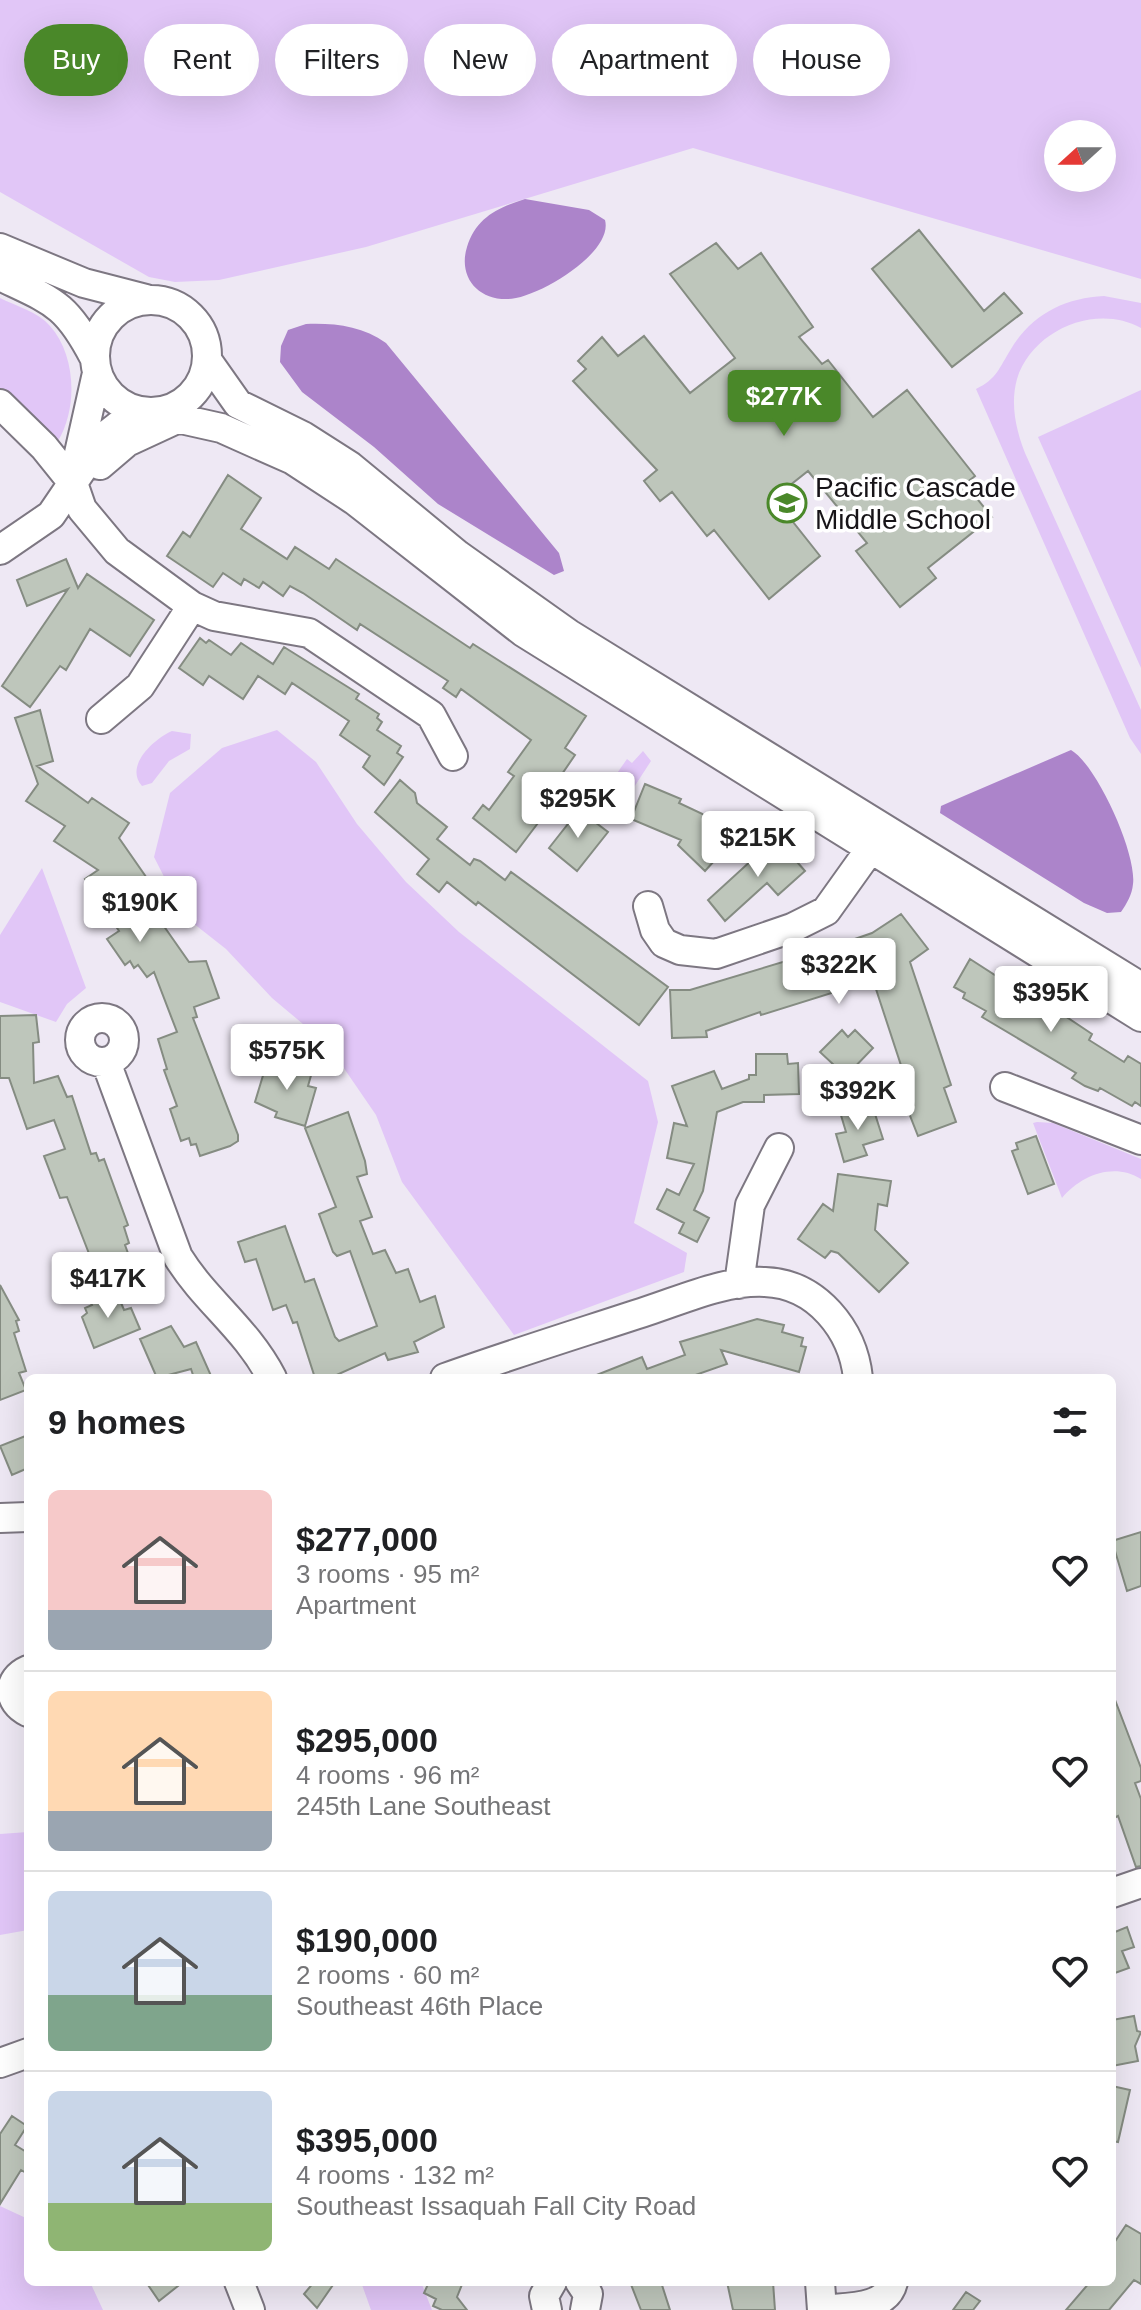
<!DOCTYPE html>
<html lang="en">
<head>
<meta charset="utf-8">
<style>
	:root { --surface:#fff; --page:#f2f2f2; --text:#202124; --muted:#757577; --line:#e0e0e0; --accent:#4a8829 }
	body { margin:0; font-family:Helvetica,sans-serif; background:var(--page); color:var(--text); height:100vh; display:flex; flex-direction:column; font-size:30px; white-space:nowrap }
	* { box-sizing:border-box; margin:0 }
	p { font-size:26px; color:var(--muted) }
	.icon { flex:none; width:44px; height:44px; fill:none; stroke:currentColor; stroke-width:2; stroke-linecap:round; stroke-linejoin:round }
	.map { position:relative; flex:1; overflow:hidden }
	.details { position:absolute; left:24px; top:1374px; width:1092px; height:912px; display:flex; flex-direction:column; background:var(--surface); border-radius:12px; box-shadow:0 8px 32px #0002 }
	.details>* { flex:none }
	.hud { position:absolute; left:24px; top:24px; width:1094px; height:72px; display:flex; gap:16px }
	.needle { width:52px; rotate:249deg }
	.tools { position:absolute; left:1044px; top:120px; display:grid; gap:16px }
	.tools a { display:grid; place-items:center; width:72px; height:72px; border-radius:50%; background:var(--surface); box-shadow:0 8px 32px #0002; font-size:40px }
	.price { position:absolute; translate:-50% -68px; padding:0 18px; border-radius:8px; background:#fff; color:#222; font-size:26px; line-height:52px; filter:drop-shadow(0 2px 4px #0008) }
	.price::after { content:''; position:absolute; left:50%; top:48px; width:24px; height:18px; margin-left:-12px; background:inherit; clip-path:polygon(0 0,100% 0,50% 100%) }
	.price.on { background:var(--accent); color:#fff }
	ul { padding:0; list-style:none }
	li { display:flex; align-items:center; gap:24px; height:200px; padding:0 24px }
	li+li { border-top:2px solid var(--line) }
	li span { display:grid; place-items:center; flex:none; width:224px; height:160px; border-radius:12px; color:#555 }
	li>.icon { margin-inline-start:auto }
	span .icon { width:96px; height:96px; fill:#fffc; stroke-width:1 }
	li b { font-size:34px }
	h2 { display:flex; justify-content:space-between; align-items:center; height:96px; padding:0 24px; font-size:34px }
	.pill { padding:0 28px; border-radius:36px; background:var(--surface); box-shadow:0 8px 32px #0002; font-size:28px; line-height:72px }
	.pill.on { background:var(--accent); color:#fff }
	.map>svg:first-child { display:block }
</style>
</head>
<body>
<div class="map">
<svg width="1141" height="2310" viewBox="0 0 1141 2310">
	<rect width="100%" height="100%" fill="#eee8f4"/>
	<path fill="#e1c6f7" fill-rule="evenodd" d="M0,0H1141V279L693,148L366,247L219,280L175,282L149,277L0,192ZM1058,134H1102V178H1058Z
		M1104,296L1141,303V328C1096,303 1032,330 1017,379C1010,404 1016,430 1025,453L1141,710V754L1130,738L976,389C997,379 999,368 1011,349C1032,314 1065,298 1104,296Z
		M0,298C16,306 38,312 50,326C76,355 78,408 58,441L0,389Z
		M1141,390V668L1038,437Z
		M277,730L316,762L357,824L406,882L459,932L648,1081L658,1122L634,1223L687,1253L684,1272L514,1335L402,1182L376,1115L328,1045L272,998L226,949L184,916L154,857L170,793L222,748Z
		M172,731L191,734L190,749L169,761L152,783L142,786C124,766 154,739 172,731Z
		M643,751L651,761L627,798L608,786L627,759L632,763Z
		M42,868L86,988L67,1004L56,1022L0,1002V935Z
		M1037,1122L1053,1123L1141,1159V1179C1114,1162 1081,1175 1062,1198L1033,1123Z
		M28,1832V1930L0,1935V1834Z
		M0,2206L28,2219V2282H90L103,2310H0Z
		M361,2282H421L432,2310H371Z"/>
	<path fill="#ac84ca" d="M525,199L589,210L605,220C614,253 536,299 508,299C477,300 458,276 467,247C476,218 497,208 525,199Z
		M306,324C335,323 362,326 386,343L559,553L564,571L554,575L438,504L374,447L302,392L280,362L281,346L288,330Z
		M1071,750C1097,765 1137,854 1133,884C1132,895 1127,903 1121,912L1107,913L1084,903L940,813L941,806L950,802Z"/>
	<path fill="#bec6bb" stroke="#858c82" stroke-width="2" d="M919,230L984,311L1004,293L1022,313L952,367L872,269Z
		M716,243L738,269L761,253L813,327L799,337L822,364L828,360L873,417L907,390L975,476L965,484L992,517L928,568L936,578L900,607L856,551L867,543L808,471L774,498L820,556L769,599L714,530L707,536L672,492L660,501L644,481L657,470L573,381L586,369L578,361L602,337L618,356L644,336L690,393L735,358L670,274Z
		M228,475L261,498L241,529L287,559L295,547L329,569L336,559L470,648L473,644L586,716L565,748L575,755L532,818L538,823L516,852L473,818L483,805L489,810L514,776L508,772L531,740L461,689L456,697L443,688L448,681L360,624L357,630L303,593L290,586L283,596L263,582L259,588L244,579L241,585L223,573L213,587L167,556L183,532L190,537Z
		M66,559L78,588L87,574L154,620L130,656L90,629L66,670L60,666L30,707L2,686L68,589L27,606L17,580Z
		M200,638L206,643L209,640L231,655L241,643L273,664L284,647L359,694L356,699L379,714L377,718L382,722L377,730L401,746L397,753L403,757L384,785L363,767L370,756L340,735L349,721L292,683L285,694L258,676L243,699L209,676L203,685L179,668Z
		M40,710L53,761L37,766L88,803L92,798L129,823L119,838L151,884L140,892L189,962L206,961L219,998L194,1007L197,1017L193,1018L238,1135V1141L230,1146L200,1156L196,1144L191,1145L189,1138L181,1141L170,1109L177,1106L164,1070L167,1069L158,1039L177,1032L154,972L147,977L138,965L134,968L130,961L125,965L107,939L119,931L85,879L98,870L54,841L65,826L26,801L38,784L15,718Z
		M400,780L415,793L417,803L447,827L437,839L470,865L474,859L480,861L505,880L511,872L668,987L639,1025L478,902L476,905L447,882L439,892L417,874L429,859L375,812Z
		M645,784L681,799L679,803L709,817L734,839L705,871L678,845L681,840L631,819Z
		M579,810L608,832L577,871L549,848Z
		M776,838L805,871L778,895L767,883L725,921L708,900Z
		M901,914L928,949L910,962L951,1085L944,1088L956,1122L918,1136L907,1108L914,1105L873,980L761,1015L760,1012L706,1031L707,1037L672,1038L670,990H690L826,949L872,933Z
		M970,959L1035,1001L1037,999L1062,1014L1092,1034L1089,1040L1124,1062L1128,1056L1141,1064V1106L1135,1102L1132,1106L1100,1088L1098,1091L1085,1086L1072,1078L1076,1073L982,1017L986,1011L963,998L965,993L954,987Z
		M36,1015L39,1042L33,1043L34,1083L58,1076L67,1097L72,1096L91,1154L96,1153L99,1161L104,1159L128,1225L124,1227L129,1243L125,1245L129,1256L95,1269L67,1197L60,1198L44,1156L65,1149L54,1120L27,1129L9,1078H0V1016Z
		M842,1030L848,1037L855,1030L873,1048L848,1074L855,1081L840,1096L822,1079L835,1066L820,1052Z
		M756,1054H787L788,1064L798,1063L799,1094L764,1095V1102H743L717,1112L703,1191L694,1210L709,1218L697,1242L679,1233L684,1223L657,1209L667,1189L679,1195L694,1164L667,1158L674,1123L687,1126L672,1086L714,1071L722,1089L749,1079V1075H756Z
		M268,1059L312,1072L308,1086L316,1088L305,1126L275,1117L277,1112L255,1102Z
		M866,1104L869,1115L875,1114L883,1139L863,1145L867,1155L844,1162L836,1134L846,1132L840,1112Z
		M348,1112L365,1161L367,1174L357,1177L372,1217L360,1221L373,1254L385,1250L396,1273L408,1269L420,1302L435,1296L444,1327L414,1342L418,1352L388,1360L385,1353L330,1378H315L297,1322L293,1323L286,1305L273,1310L256,1259L245,1262L238,1242L285,1226L305,1282L314,1279L335,1337L339,1341L377,1326L350,1251L337,1256L333,1252L319,1214L336,1207L305,1128Z
		M1036,1136L1054,1184L1028,1194L1012,1151L1018,1149L1016,1143Z
		M838,1174L891,1181L887,1206L878,1204L875,1230L908,1263L879,1292L838,1253L831,1251L825,1258L798,1239L823,1204L833,1211Z
		M0,1285L19,1320L16,1321L19,1331L14,1333L26,1371L19,1373L26,1390L0,1400Z
		M106,1292L109,1297L117,1293L124,1310L131,1308L140,1329L94,1348L82,1317L87,1313L85,1308L92,1305L89,1299Z
		M757,1319L784,1325L782,1332L803,1338L801,1346L806,1347L799,1372L721,1350L727,1364L687,1378H589L642,1357L647,1369L685,1355L680,1342Z
		M171,1326L184,1347L196,1342L212,1378H194L191,1369L157,1378L140,1339Z
		M28,1435V1468L12,1475L0,1446Z
		M1141,1532V1586L1127,1591L1112,1541Z
		M1112,1692L1141,1768V1781L1135,1783L1141,1799V1866L1136,1867L1118,1816L1112,1819Z
		M1127,1927L1134,1947L1122,1951L1129,1968L1112,1974V1928L1115,1932Z
		M1134,2016L1137,2031L1141,2032L1135,2046L1138,2061L1112,2066V2020Z
		M1112,2086L1130,2090L1118,2142L1112,2141Z
		M12,2116L27,2126L15,2145L28,2153V2174L21,2170L0,2204V2134Z
		M1126,2225L1141,2234V2284L1134,2280L1109,2310H1066L1090,2282H1112V2246Z
		M146,2282H183L159,2301Z
		M314,2282H335L317,2308L304,2294Z
		M429,2282H463L457,2297L467,2310H442L433,2306L436,2299L424,2293Z
		M630,2282H661L670,2310H641Z
		M727,2282H773L775,2310H733Z
		M966,2292L980,2301L973,2310H953Z"/>
	<g fill="none" stroke-linecap="round" stroke-linejoin="round">
		<g stroke="#7d7782" stroke-width="32">
			<path id="minor" d="M0,248L84,283L146,299
				M0,276C52,301 66,303 94,357
				M95 356a56 56 0 1 1 112 0a56 56 0 1 1-112 0Z
				M207,360L238,404L303,436L350,466L458,555L569,634L1141,987
				M0,404L44,447L73,483L82,509L117,551L192,606L214,616L309,633L431,715L453,756
				M154,413L221,428L293,460L354,500L523,632L1141,1017
				M100,465L127,442L181,417
				M75,471L97,373
				M0,550L51,515L104,437L137,411
				M101,719L140,686L192,606
				M648,906L655,930L664,943L680,950L716,954L792,928L826,911L871,848
				M80 1040a22 22 0 1 1 44 0a22 22 0 1 1-44 0Z
				M106,1062L178,1257C206,1302 246,1328 272,1378
				M1005,1087L1141,1140
				M739,1284L750,1205L779,1148
				M445,1378C512,1354 580,1333 647,1311C684,1299 725,1280 765,1282C817,1284 853,1330 858,1378
				M0,1518L28,1517
				M28,1670C7,1679 7,1702 28,1712
				M1112,1893L1141,1883
				M0,2063L28,2053
				M239,2282L250,2310
				M580,2282L588,2294L585,2310
				M820,2282L822,2310C845,2307 887,2310 893,2282
				M547,2310L544,2296L552,2282"/>
		</g>
		<use href="#minor" stroke="#fff" stroke-width="28"/>
	</g>
	<defs>
		<g id="school-ring" transform="scale(2)"><circle r="9.5" fill="#fff" stroke="#4a8829" stroke-width="1.5"/><path d="M0-5L7-2L0 1L-7-2ZM-4 1L0 2.5L4 1V4Q0 6-4 4Z" fill="#4a8829"/></g>
	</defs>
	<g fill-rule="evenodd">
		<use href="#school-ring" x="787" y="503"/>
	</g>
	<g text-anchor="middle" dominant-baseline="central" stroke-width="7" stroke-linejoin="round" paint-order="stroke">
		<g font-size="28" fill="#171418" stroke="#fff" text-anchor="start">
			<text x="815" y="487">Pacific Cascade<tspan x="815" dy="32">Middle School</tspan></text>
		</g>
	</g>
</svg>
<div class="tools">
<a><svg class="needle" viewBox="-14 -14 28 28"><path d="M0-13l5 13h-10z" fill="#e53935"/><path d="M0 13l5-13h-10z" fill="#757577"/></svg></a>
</div>
<b class="price on" style="left:784px;top:438px">$277K</b>
<b class="price" style="left:578px;top:840px">$295K</b>
<b class="price" style="left:758px;top:879px">$215K</b>
<b class="price" style="left:140px;top:944px">$190K</b>
<b class="price" style="left:839px;top:1006px">$322K</b>
<b class="price" style="left:1051px;top:1034px">$395K</b>
<b class="price" style="left:287px;top:1092px">$575K</b>
<b class="price" style="left:858px;top:1132px">$392K</b>
<b class="price" style="left:108px;top:1320px">$417K</b>
<div class="hud">
<a class="pill on">Buy</a>
<a class="pill">Rent</a>
<a class="pill">Filters</a>
<a class="pill">New</a>
<a class="pill">Apartment</a>
<a class="pill">House</a>
</div>
<section class="details">
<h2>9 homes<svg class="icon" aria-label="filters" viewBox="0 0 24 24"><path d="M4 7h16M4 17h16"/><circle cx="9" cy="7" r="2"/><circle cx="15" cy="17" r="2"/></svg></h2>
<ul>
<li><span style="background:linear-gradient(#f6c9c9 75%,#9aa5b1 0)"><svg class="icon" aria-label="home" viewBox="0 0 24 24"><path d="M3 11l9-7 9 7M6 9v11h12V9"/></svg></span><div><b>$277,000</b><p>3 rooms · 95 m²</p><p>Apartment</p></div><svg class="icon" aria-label="heart" viewBox="0 0 24 24"><path d="M12 20l-8-8c-3-5 5-10 8-4 3-6 11-1 8 4z"/></svg></li>
<li><span style="background:linear-gradient(#ffd9b3 75%,#9aa5b1 0)"><svg class="icon" aria-label="home" viewBox="0 0 24 24"><path d="M3 11l9-7 9 7M6 9v11h12V9"/></svg></span><div><b>$295,000</b><p>4 rooms · 96 m²</p><p>245th Lane Southeast</p></div><svg class="icon" aria-label="heart" viewBox="0 0 24 24"><path d="M12 20l-8-8c-3-5 5-10 8-4 3-6 11-1 8 4z"/></svg></li>
<li><span style="background:linear-gradient(#c9d6e8 65%,#7fa58c 0)"><svg class="icon" aria-label="home" viewBox="0 0 24 24"><path d="M3 11l9-7 9 7M6 9v11h12V9"/></svg></span><div><b>$190,000</b><p>2 rooms · 60 m²</p><p>Southeast 46th Place</p></div><svg class="icon" aria-label="heart" viewBox="0 0 24 24"><path d="M12 20l-8-8c-3-5 5-10 8-4 3-6 11-1 8 4z"/></svg></li>
<li><span style="background:linear-gradient(#c9d6e8 70%,#8fb573 0)"><svg class="icon" aria-label="home" viewBox="0 0 24 24"><path d="M3 11l9-7 9 7M6 9v11h12V9"/></svg></span><div><b>$395,000</b><p>4 rooms · 132 m²</p><p>Southeast Issaquah Fall City Road</p></div><svg class="icon" aria-label="heart" viewBox="0 0 24 24"><path d="M12 20l-8-8c-3-5 5-10 8-4 3-6 11-1 8 4z"/></svg></li>
</ul>
</section>
</div>
</body>
</html>
